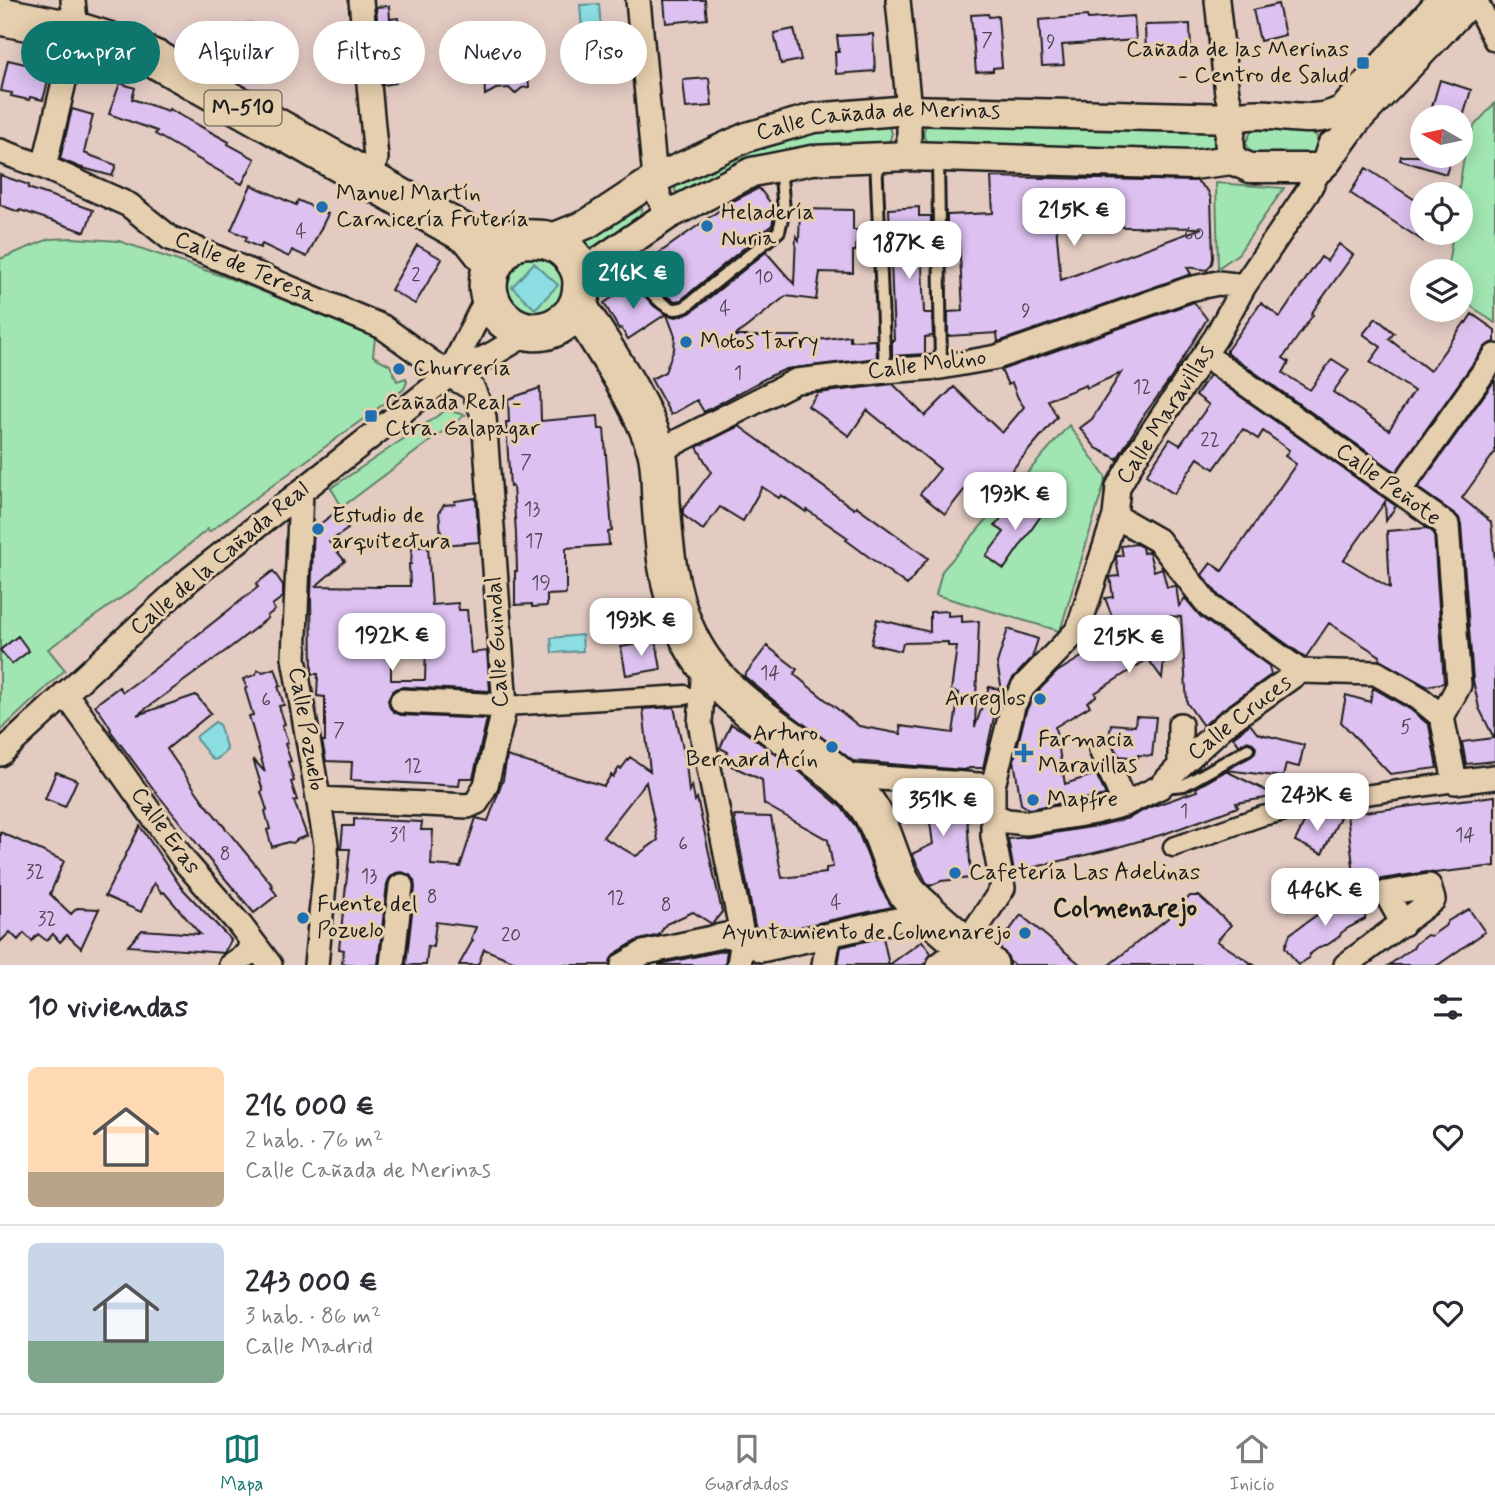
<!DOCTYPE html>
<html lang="es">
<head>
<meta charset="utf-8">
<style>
	:root { --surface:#fff; --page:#f2f2f3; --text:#2b2b33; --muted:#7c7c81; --line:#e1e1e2; --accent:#0f766e }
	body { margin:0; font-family:Mynerve,sans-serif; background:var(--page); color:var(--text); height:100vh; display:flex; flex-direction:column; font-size:26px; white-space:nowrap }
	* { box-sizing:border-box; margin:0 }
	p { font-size:23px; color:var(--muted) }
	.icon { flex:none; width:38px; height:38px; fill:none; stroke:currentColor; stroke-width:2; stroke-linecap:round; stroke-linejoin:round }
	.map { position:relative; height:965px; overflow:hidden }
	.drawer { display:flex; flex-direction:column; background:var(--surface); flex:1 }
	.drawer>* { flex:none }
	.top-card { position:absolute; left:21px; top:21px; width:700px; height:63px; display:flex; gap:14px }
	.needle { width:46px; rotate:279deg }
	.buttons { position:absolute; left:1410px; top:105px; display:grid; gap:14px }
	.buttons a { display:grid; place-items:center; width:63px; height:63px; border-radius:50%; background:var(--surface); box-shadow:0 4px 18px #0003; font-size:35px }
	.price { position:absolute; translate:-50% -60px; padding:0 16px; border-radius:14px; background:#fff; color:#222; font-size:23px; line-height:46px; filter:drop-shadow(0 2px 4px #0008) }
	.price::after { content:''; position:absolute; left:50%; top:42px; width:21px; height:16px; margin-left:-10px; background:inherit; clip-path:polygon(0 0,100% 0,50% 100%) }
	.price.on { background:var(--accent); color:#fff }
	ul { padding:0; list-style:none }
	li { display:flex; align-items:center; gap:21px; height:175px; padding:0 28px }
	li+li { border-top:2px solid var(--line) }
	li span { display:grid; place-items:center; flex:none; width:196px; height:140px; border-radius:10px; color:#555 }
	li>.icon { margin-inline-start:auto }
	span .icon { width:84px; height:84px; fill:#fffc; stroke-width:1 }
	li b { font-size:30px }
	h2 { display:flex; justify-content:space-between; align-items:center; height:84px; padding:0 28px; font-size:30px }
	.pill { padding:0 24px; border-radius:32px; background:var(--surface); box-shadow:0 4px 18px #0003; font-size:24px; line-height:63px }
	.pill.on { background:var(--accent); color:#fff }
	.tabs { display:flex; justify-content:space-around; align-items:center; height:98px; border-top:2px solid var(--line); background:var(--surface); font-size:19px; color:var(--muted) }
	.tabs a { display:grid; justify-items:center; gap:4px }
	.tabs .on { color:var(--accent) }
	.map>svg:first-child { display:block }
</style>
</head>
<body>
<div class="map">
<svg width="1495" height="965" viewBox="0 0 1495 965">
	<rect width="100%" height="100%" fill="#e3cbc2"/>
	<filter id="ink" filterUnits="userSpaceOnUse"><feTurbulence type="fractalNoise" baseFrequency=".0143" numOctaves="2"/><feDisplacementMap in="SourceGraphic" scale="14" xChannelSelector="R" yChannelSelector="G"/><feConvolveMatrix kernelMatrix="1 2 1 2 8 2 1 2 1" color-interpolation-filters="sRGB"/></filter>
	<g filter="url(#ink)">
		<path fill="#e1c8d0" d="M280,18L254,96L169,48L170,35Z"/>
		<path fill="#a1e6b2" stroke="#5e8167" stroke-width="2" d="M1495,103V323L1461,299V271H1447L1453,233H1461V194H1458L1466,145L1474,126Z
			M929,122L1215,131L1218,135L1216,149L1213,152L929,145C922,138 922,129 929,122Z
			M881,123L888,126L892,133L890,140L884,144L681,193H678L675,191L676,185L746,151L813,132Z
			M1258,130L1309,131C1319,134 1319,141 1317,150L1310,154H1254L1248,149L1246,142L1251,132Z
			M1216,183L1284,188L1238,254L1218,268Z
			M642,208L641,217L588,257L577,242Z
			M72,238L119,241L234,280L375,337L373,356L390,365L397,381L406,378L407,382L404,389L209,532L208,529L141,584L48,649L65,670L0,731V259L49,239Z
			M540,252L564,269L565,300L541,318L510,308L503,275L517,257Z
			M446,410L465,415L342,507L331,488Z
			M1069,425L1106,478L1060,631L936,595L942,571Z"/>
		<path fill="#8cdee2" stroke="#5f9093" stroke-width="2" d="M599,4L602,40L583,42L580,5Z
			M534,263L558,285L535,309L512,287Z
			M582,635L583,651L552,653L551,638Z
			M215,722L219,724L227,750L217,759L213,760L196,739L197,736Z"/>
		<path fill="#ddc1f0" stroke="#1c1c1c" stroke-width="2" fill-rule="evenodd" d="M664,0H705L707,19L666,23Z
			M1278,4L1285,35L1260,41L1253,10Z
			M389,6L390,19L398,18L400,40L392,41L396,83L383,85L376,7Z
			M988,14L989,17L998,16L1002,67L993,68V71L976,72L971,15Z
			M1087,16L1088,19L1134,16L1136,40L1062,45L1064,65L1042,66L1039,20Z
			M251,23L252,43L260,46L250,72L220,61L234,25Z
			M1190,24L1191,54L1146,56L1145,25Z
			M794,29L801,60L781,64L774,33Z
			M873,34L875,71L836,74L835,52H839L837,36Z
			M526,56L529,87L522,88L515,94L509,88L496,89L485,95L484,69H487L486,59Z
			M8,60L51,70L43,100L30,97L29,100L11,96L12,93L1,91Z
			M709,78L712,106L686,108L683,80Z
			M1440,80L1471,90L1463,117H1429Z
			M120,83L135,88L132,99L168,111L169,109L229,142L228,144L255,159L242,184L155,134L157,131L109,114Z
			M72,109L93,115L84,153L116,165L112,176L79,167L60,159Z
			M1401,156H1452L1446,174L1400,160Z
			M1366,168L1423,205V241L1350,193Z
			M0,175L29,185L28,188L93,210L85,232L20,210L19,212L0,205Z
			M991,177L1197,181L1208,191L1211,199L1213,258L1212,263L1207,270L1187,267L1191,274L998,342L997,333L948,336V312L963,311L959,239L947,240V215L993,213ZM1056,225L1128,227L1202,228L1061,280Z
			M251,185L296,205L298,200L328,214L307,257L292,250L289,257L262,244L260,248L245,241L247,237L231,230Z
			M759,188L776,210L772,225L681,300L675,301L664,295L641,266L731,202Z
			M919,207V216H931V240L921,241L924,313H932L933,336L925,337V354L892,356V340H894L889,209Z
			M800,209L853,210V230H857L856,251H853V273L820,272L816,300L786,296L735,336H800V342L850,336V341L876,340L877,358L786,369L768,377L704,412L697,400L671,415L651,379L665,372L674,349L675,336L667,315L676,317L690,313L766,252L794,284L796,236L799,240Z
			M1339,244L1353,255L1311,314L1313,315L1283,358L1289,362L1283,373L1310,390L1332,359L1349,370L1333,392L1389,430L1414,391L1370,362L1381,347L1363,334L1376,318L1394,333L1389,339L1430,371L1465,322L1466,323L1472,314L1495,330V342L1489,344L1484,348L1396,472L1227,353V350L1261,303L1280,317L1321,257L1327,261Z
			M417,245L442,259L415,304L391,290Z
			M634,283L654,306L666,314L628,339L621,328L619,329L604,303Z
			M1194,302L1207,319L1171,378L1144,415L1117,459L1096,448L1080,428L1092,419L1121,373L1087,388L1086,385L1048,400L1057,417L983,504L965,489L945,514L920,494L940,469L867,410L849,436L808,406L818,393L893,384L925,416L954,387L1002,433L1024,407L1018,398L1012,383L1008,385L1001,370Z
			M1210,375L1396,506L1386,521L1385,502L1344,560L1390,588L1387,531L1427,528L1434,533L1444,683L1426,686L1379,660L1380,656L1329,623L1306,657H1305L1219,596L1202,575L1211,563L1222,571L1296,464L1285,456L1289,450L1263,431L1258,439L1243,429L1214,469L1198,458L1174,494L1146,475L1170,439L1180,445L1209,405L1196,395Z
			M1495,380V452L1462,498L1491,522L1495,561V761L1466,764L1462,742L1494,738L1479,708L1473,680L1461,524L1459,518L1455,514L1418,488Z
			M540,388L541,421L598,416L599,429H604L612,531L608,532L609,545L566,548V594L547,595V606L532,607V604L515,605V571H517L516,534L513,486L510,487L506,422H509L508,399Z
			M739,426L854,509L856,506L928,558L907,585L846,540L848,538L816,516L807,510L806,512L781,495L779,498L762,487L743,521L720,507L703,530L683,515V509L711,472L697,447Z
			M1031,496L1047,507L1004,569L986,556L1004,532L995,526L1005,513L1014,520Z
			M476,498L479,542L442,545L439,512L444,505L455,504V501Z
			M336,512L348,529L329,542L345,561L316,586L379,587L378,586H410L409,564H411L412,547H428L432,605L458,603L459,610H467L471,653L487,651L490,691L402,687L395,689L391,693L388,700L390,708L394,712L401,715L487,719L473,778H460L459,786L351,780L352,762L326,761L322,741H325V697L317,696L318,674H312L311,595L314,525L316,527ZM426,643L425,680H391V648Z
			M1136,544L1142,547L1143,553L1149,552L1154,571L1162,568L1167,587L1176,586L1179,606L1185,598L1201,617L1269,666L1271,675L1219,712L1203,726L1187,703L1181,617L1169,616L1162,678L1148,659L1095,693L1096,696L1087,702L1090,706L1055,727L1065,784L1096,774L1106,795L1029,809L1021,804L1014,760L1026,711L1034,695L1057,672L1119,634L1105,598L1113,597L1110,577L1119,576L1116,558L1117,556H1123L1121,546Z
			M273,571L283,585V597L272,605L275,610L267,616L268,618L231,647L137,715L196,695L211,713L167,749L203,801L273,886L271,887L277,895L254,913L201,850H202L155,791L110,730L111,729L105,719L95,705L119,687L123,692L153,670L258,587L256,584Z
			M948,611V616L962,615V622L979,621L975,727L989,687L1000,689L983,768H970L964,770L853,761L784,709L744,676L767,646L797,669L794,674L807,685L859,726L901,734L900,726L953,733L959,693L951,691L957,646H948V642L903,643L901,651L871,644L877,619L930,632V612Z
			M1008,629L1038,639L1032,658L1013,678L1003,696L997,663Z
			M18,636L29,651L12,664L0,650Z
			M656,641L661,669L626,675L621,647Z
			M275,668L281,686H278L284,705L279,706L285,724L282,725L288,743L285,744L291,761L288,762L294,781L291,782L297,800L294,801L307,836L298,839L293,843L288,842L272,847L267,830L270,829L265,811L267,810L261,792L263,791L253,759L265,772L249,716L253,715L245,689L247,688L243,679L255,675L258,670L263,672Z
			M1373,688L1411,710L1429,725L1437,768L1390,774L1341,722L1346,695L1370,702Z
			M674,707L686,763L689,792L692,785L695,801L697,798L722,912L713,923L712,924L693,912L666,924L659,935L636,941L616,953L611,959L609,965H523L484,949L478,965H459L473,940L471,939L476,927L436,922L433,947L428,946L426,965H406L415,887L414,881L410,875L402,872L396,873L390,877L387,884L378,965H348V964L342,963L344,950L339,949L350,849H341L343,826H354V819L422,822L421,830H433L431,865L460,867L476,818L488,821L503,780L507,756L604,786L611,775L613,777L619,768L621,769L630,757L650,771L643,709ZM646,782L658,840L636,856L603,837Z
			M1136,716L1156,717L1152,756L1138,755V758L1119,756L1109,739L1111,724L1135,726Z
			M731,724L742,730L799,771L842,808L856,827L880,887L892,907L776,932L763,934L755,926L734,816L771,817L782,878L826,873V868L833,867L828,840L764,804L762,780L723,762L728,752L720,748Z
			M1250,724L1257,733L1304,745L1299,767L1286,764L1283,777L1226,770L1252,756L1255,752L1256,748L1253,743L1247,741L1239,745L1233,737Z
			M1226,771L1277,796L1236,803L1238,807L1164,834L1111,849L1014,872L1008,839L1029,837L1097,826L1129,818L1148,808L1197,791L1196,788Z
			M56,772L77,780L65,807L45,799Z
			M898,793L966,798L971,878L941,881L930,886L926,882L912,854L933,844L928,807L897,805Z
			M1495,796V866L1435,873L1427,872L1355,883L1347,814Z
			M1341,815L1322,854L1295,841L1306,819L1310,821L1312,817L1317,816L1321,818Z
			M140,826L181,887L231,940L224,953L128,946L142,930L200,934L164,892L162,893L154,883L141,912L105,896Z
			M0,832L64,861L50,894L71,914L77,908L99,909L81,948L67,935L60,942L53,934L47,941L38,934L32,941L24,933L18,940L10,932L0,942Z
			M1351,891L1366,912L1365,919L1348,928L1341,933L1340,936L1327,945H1324L1317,949L1310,954L1309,958L1298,965L1285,947L1290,934Z
			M1190,896H1199L1231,925L1217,941L1254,965H1109L1173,914Z
			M1469,909L1485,932L1438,965H1389L1414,947L1415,944L1427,935L1431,936L1445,926L1448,921Z
			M1021,915L1081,965H1014L1009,961L1008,957L998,946Z
			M883,937L889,965L922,941L931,953L926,963L922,965H838L841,947Z
			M727,950L725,965H659V964Z"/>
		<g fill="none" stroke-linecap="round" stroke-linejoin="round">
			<g stroke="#1c1c1c" stroke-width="16">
				<path id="service" d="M876,157L885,371
					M938,158L941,367
					M621,250C632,265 655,306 674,309C679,309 681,308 685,307L779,231L784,210L780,167
					M1163,787L1184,785L1248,749"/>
			</g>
			<g stroke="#1c1c1c" stroke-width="23">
				<path id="pedestrian" d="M505,706L685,695
					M1173,847L1262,816L1351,797L1455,782"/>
			</g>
			<g stroke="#1c1c1c" stroke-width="28">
				<path id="minor" d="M361,0L376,158L370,180
					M638,0L655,179L659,197L668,215
					M898,0L909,110V156
					M1217,0L1227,94L1234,118
					M1475,0L1495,39
					M0,151L44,167L129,205L170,238L383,327L449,375L473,389L484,417L505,706L486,785L477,802L468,806L318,799
					M44,167L76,31L73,0
					M1205,355L1447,525L1459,685L1442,717
					M449,375L489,294
					M657,452L796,381L885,371L941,367L997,357L1189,289L1218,283L1244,286
					M1399,491L1495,356
					M301,492L294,658L326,844V865L316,965
					M1115,516L1159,541L1209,606L1300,671L1376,673L1419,698L1442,717L1455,782L1495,777
					M704,666L700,723L743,939L739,965
					M65,693L186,863L240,925L270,965
					M402,701L505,706
					M1180,725V766
					M1101,750L1125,804
					M0,754L190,579L449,375L491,355L530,332
					M838,775L993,786
					M993,815L1007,821L1027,823L1095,812L1125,804L1160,787L1180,766L1227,723L1300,671
					M231,965L249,953L251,940
					M392,965L401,886
					M623,965L643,953L726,935L743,939L761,950L906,918L920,906
					M824,965L829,936
					M939,965L965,945L1003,888L993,836V786L1013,706L1023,687L1078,630L1115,516L1118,487L1135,457L1216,337L1244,286L1307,193L1320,168
					M1346,965L1433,900L1429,886L1386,893L1403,924"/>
			</g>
			<g stroke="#1c1c1c" stroke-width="33">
				<g id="tertiary">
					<path d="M1234,118C1229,132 1228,146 1232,160L1250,168H1320L1327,161L1332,146"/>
					<path d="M1327,161L1356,121L1471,0"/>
					<path id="s1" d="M547,240L587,224L655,179L747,137L814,118L909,110L1234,118C1270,106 1310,130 1344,109L1442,0"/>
					<path d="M582,278L602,260L668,215L752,172L812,160L909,156L1192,165L1232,160"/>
				</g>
			</g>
			<g stroke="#1c1c1c" stroke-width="42">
				<path id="primary" d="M0,16L76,31L118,44L159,61L471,237L493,265
					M471,237C486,237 500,238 514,239C525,239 536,238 546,240C565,244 581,263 582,282C582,297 578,311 566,320C525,355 467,305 496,260C499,256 502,251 506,248C510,244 515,242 519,239
					M578,306C605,352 640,398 656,449C661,465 660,486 661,502C664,546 668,591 686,631C718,707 801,736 857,793C886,823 886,858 906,891C911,898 918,904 925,910C945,929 967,947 989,965"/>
			</g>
			<use href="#service" stroke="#e6cfaf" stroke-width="10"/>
			<use href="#pedestrian" stroke="#e6cfaf" stroke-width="18"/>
			<use href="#minor" stroke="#e6cfaf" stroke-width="23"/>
			<use href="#tertiary" stroke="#e6cfaf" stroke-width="28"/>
			<use href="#primary" stroke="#e6cfaf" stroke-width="37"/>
		</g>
	</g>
	<g fill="#1f6fb2" stroke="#e6cfaf" stroke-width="2.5">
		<rect x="1356" y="56" width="14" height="14" rx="3.5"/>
		<circle cx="322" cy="207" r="7"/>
		<circle cx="707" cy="226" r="7"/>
		<circle cx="686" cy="342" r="7"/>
		<circle cx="399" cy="369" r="7"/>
		<rect x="364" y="409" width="14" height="14" rx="3.5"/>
		<circle cx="318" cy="529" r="7"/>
		<circle cx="1040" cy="699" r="7"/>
		<circle cx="832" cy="747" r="7"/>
		<path d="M1020.5 742.5h7v7h7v7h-7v7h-7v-7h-7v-7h7z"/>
		<circle cx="1033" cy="800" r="7"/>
		<circle cx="955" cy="873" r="7"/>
		<circle cx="303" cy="918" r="7"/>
		<circle cx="1025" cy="933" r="7"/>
	</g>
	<g text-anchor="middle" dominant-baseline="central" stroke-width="6" stroke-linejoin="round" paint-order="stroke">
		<g font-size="19" fill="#4c4551">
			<text x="987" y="40">7</text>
			<text x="1051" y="42">9</text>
			<text x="301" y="232">4</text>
			<text x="1194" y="234">60</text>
			<text x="416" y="275">2</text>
			<text x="764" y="277">10</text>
			<text x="725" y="309">4</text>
			<text x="1026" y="311">9</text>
			<text x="738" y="373">1</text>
			<text x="1142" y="387">12</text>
			<text x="1210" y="440">22</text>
			<text x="526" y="462">7</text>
			<text x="532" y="509">13</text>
			<text x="534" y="541">17</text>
			<text x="541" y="583">19</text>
			<text x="770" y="673">14</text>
			<text x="266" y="700">6</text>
			<text x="1406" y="727">5</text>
			<text x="339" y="730">7</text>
			<text x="413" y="766">12</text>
			<text x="1184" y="811">1</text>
			<text x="398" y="835">31</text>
			<text x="1465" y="835">14</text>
			<text x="683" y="844">6</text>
			<text x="225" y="854">8</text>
			<text x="35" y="872">32</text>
			<text x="369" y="876">13</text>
			<text x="432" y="897">8</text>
			<text x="616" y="898">12</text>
			<text x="836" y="903">4</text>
			<text x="666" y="905">8</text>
			<text x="47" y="919">32</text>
			<text x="511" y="935">20</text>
		</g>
		<rect fill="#e6cfaf" stroke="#595248" stroke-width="2" x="204.5" y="90.5" width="77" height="35" rx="5"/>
		<g font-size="21" font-weight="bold" fill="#1c1c1c">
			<text x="243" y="108">M-510</text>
		</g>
		<g font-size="23" fill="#1c1c1c" stroke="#e6cfaf" text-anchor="start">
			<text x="1349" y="50" text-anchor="end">Cañada de las Merinas<tspan x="1349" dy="26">- Centro de Salud</tspan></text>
			<text x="336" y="194">Manuel Martín<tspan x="336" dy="26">Carnicería Frutería</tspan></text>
			<text x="721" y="213">Heladería<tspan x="721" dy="26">Nuria</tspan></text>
			<text x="700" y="342">Motos Tarry</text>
			<text x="413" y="369">Churrería</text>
			<text x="385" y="403">Cañada Real -<tspan x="385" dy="26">Ctra. Galapagar</tspan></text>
			<text x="332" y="516">Estudio de<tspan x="332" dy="26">arquitectura</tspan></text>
			<text x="1026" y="699" text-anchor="end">Arreglos</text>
			<text x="818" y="734" text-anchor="end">Arturo<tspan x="818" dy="26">Bernard Acín</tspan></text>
			<text x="1038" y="740">Farmacia<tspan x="1038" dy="26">Maravillas</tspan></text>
			<text x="1047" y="800">Mapfre</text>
			<text x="969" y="873">Cafetería Las Adelinas</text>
			<text x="317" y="905">Fuente del<tspan x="317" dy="26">Pozuelo</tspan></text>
			<text x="1011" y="933" text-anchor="end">Ayuntamiento de Colmenarejo</text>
		</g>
		<g font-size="23" fill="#1c1c1c" stroke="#e6cfaf">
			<text stroke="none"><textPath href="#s1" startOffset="359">Calle Cañada de Merinas</textPath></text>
			<text transform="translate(245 268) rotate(23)">Calle de Teresa</text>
			<text transform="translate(927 365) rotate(-7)">Calle Molino</text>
			<text transform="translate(1166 415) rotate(-57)">Calle Maravillas</text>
			<text transform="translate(1388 485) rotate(36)">Calle Peñote</text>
			<text transform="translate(220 559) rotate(-40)">Calle de la Cañada Real</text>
			<text transform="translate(498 642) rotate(-93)">Calle Guindal</text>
			<text transform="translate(1240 718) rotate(-38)">Calle Cruces</text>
			<text transform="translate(306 729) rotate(80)">Calle Pozuelo</text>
			<text transform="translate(165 831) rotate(54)">Calle Eras</text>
		</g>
		<g font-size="26" font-weight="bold" fill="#1c1c1c" stroke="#e6cfaf">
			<text x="1125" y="909">Colmenarejo</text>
		</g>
	</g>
</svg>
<div class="buttons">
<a><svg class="needle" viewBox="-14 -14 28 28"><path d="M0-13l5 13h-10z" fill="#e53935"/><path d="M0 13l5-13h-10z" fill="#7c7c81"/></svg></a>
<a><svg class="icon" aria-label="locate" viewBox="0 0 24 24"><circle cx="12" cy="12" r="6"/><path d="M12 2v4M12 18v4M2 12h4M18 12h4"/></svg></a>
<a><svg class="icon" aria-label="layers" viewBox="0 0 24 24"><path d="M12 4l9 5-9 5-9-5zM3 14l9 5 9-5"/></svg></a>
</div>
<b class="price" style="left:1074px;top:248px">215K €</b>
<b class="price" style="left:909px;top:281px">187K €</b>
<b class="price on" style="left:633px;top:311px">216K €</b>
<b class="price" style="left:1015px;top:532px">193K €</b>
<b class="price" style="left:641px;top:658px">193K €</b>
<b class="price" style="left:392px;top:673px">192K €</b>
<b class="price" style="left:1129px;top:675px">215K €</b>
<b class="price" style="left:1317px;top:833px">243K €</b>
<b class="price" style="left:943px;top:838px">351K €</b>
<b class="price" style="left:1325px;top:928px">446K €</b>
<div class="top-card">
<a class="pill on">Comprar</a>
<a class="pill">Alquilar</a>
<a class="pill">Filtros</a>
<a class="pill">Nuevo</a>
<a class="pill">Piso</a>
</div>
</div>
<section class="drawer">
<h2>10 viviendas<svg class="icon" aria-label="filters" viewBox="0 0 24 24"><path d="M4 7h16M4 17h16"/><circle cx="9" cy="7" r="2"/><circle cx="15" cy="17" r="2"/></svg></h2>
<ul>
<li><span style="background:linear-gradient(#ffd9b3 75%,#b9a48a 0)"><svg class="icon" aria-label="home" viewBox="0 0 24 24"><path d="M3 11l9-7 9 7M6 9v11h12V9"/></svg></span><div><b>216 000 €</b><p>2 hab. · 76 m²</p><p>Calle Cañada de Merinas</p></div><svg class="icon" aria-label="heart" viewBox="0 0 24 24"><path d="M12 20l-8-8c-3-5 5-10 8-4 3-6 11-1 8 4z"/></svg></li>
<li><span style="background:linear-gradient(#c9d6e8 70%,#7fa58c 0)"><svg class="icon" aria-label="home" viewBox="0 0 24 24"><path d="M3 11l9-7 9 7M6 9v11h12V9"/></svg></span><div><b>243 000 €</b><p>3 hab. · 86 m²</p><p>Calle Madrid</p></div><svg class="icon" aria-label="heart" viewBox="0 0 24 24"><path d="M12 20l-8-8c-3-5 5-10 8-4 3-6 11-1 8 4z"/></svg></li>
</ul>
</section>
<nav class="tabs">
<a class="on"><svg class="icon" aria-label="map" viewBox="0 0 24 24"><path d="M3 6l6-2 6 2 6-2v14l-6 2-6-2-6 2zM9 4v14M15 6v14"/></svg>Mapa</a>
<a><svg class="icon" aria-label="saved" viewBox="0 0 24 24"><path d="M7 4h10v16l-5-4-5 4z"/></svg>Guardados</a>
<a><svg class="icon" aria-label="home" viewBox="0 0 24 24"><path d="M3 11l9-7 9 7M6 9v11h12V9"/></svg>Inicio</a>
</nav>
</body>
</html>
